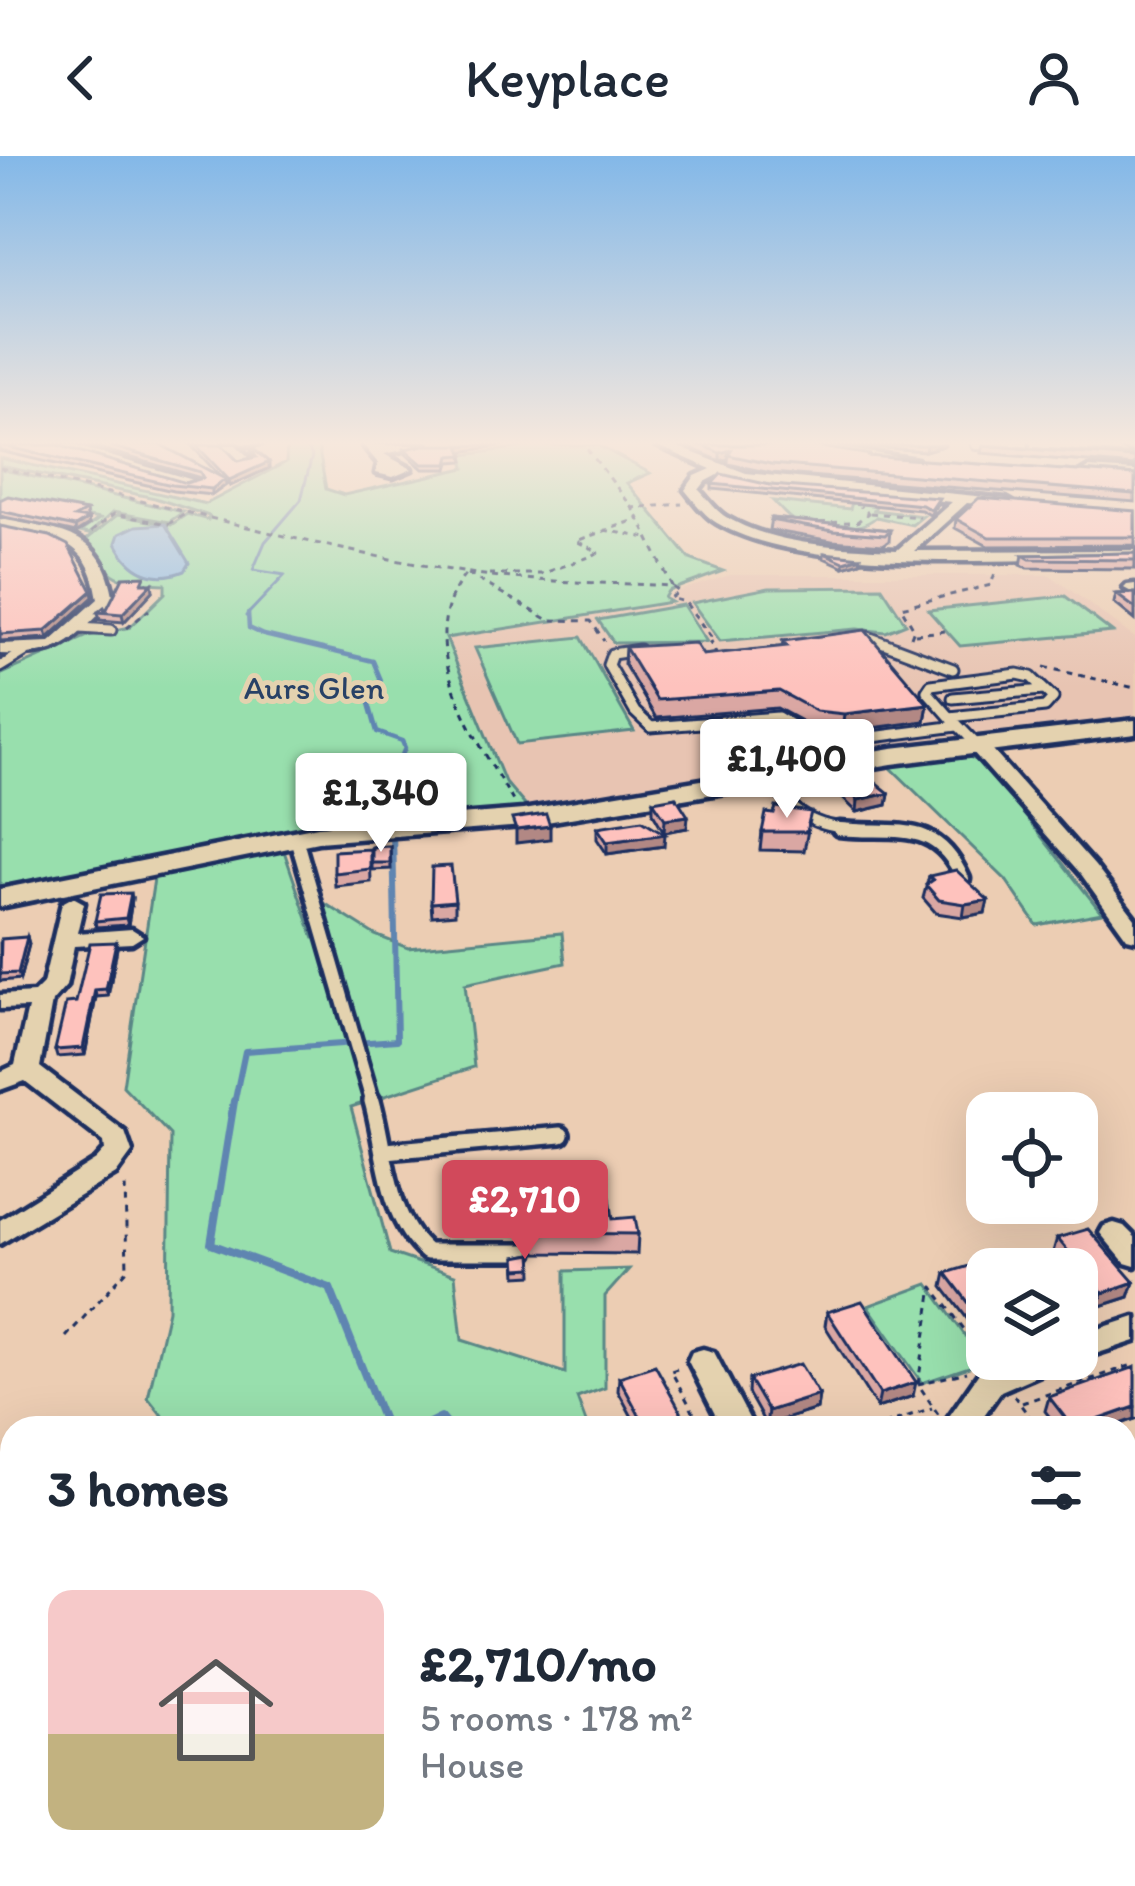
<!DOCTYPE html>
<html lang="en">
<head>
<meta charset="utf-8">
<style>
	:root { --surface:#fff; --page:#f2f2f3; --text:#1f2937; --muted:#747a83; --accent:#d1495b }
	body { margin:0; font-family:Itim,sans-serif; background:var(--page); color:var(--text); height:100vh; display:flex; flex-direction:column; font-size:45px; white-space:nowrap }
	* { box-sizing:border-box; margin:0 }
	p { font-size:39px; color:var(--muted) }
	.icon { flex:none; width:66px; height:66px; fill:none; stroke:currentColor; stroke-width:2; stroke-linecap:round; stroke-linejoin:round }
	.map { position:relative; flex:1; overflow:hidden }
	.drawer { position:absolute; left:0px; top:1260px; width:1137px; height:471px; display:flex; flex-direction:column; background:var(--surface); border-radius:36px 36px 0 0; box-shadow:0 12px 48px #0002 }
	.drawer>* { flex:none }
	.tools { position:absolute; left:966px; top:936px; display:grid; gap:24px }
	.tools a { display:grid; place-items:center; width:132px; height:132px; border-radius:24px; background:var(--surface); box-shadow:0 12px 48px #0002; font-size:60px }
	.price { position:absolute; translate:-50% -102px; padding:0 27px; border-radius:12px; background:#fff; color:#222; font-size:39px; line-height:78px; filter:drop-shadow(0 3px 6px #0008) }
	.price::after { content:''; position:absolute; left:50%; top:72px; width:36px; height:27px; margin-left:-18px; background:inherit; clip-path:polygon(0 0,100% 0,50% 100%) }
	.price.current { background:var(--accent); color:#fff }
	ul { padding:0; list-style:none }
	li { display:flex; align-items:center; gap:36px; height:300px; padding:0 48px }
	li span { display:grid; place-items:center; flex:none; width:336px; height:240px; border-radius:24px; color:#555 }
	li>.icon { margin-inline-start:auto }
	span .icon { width:144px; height:144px; fill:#fffc; stroke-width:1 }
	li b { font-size:51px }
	h2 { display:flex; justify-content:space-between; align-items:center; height:144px; padding:0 48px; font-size:51px }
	header { display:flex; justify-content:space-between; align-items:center; height:156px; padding:0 48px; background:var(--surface); font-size:54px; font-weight:600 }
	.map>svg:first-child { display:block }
</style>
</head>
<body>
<header><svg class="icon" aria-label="back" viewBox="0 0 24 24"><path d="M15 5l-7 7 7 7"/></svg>Keyplace<svg class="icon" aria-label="person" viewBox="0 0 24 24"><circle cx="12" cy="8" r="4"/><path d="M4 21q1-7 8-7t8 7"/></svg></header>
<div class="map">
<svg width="1135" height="1730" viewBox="0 0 1135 1730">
	<rect width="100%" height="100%" fill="#eccdb3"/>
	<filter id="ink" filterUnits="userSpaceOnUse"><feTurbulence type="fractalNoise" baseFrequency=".00833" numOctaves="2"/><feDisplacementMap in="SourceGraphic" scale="24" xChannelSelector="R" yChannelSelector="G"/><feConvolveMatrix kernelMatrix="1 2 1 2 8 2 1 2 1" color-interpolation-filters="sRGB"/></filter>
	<g filter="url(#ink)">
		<path fill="#e8c4b2" d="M730,419H1050L1135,482V563L947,580L530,655L505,626L445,482L679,447L667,443L675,436Z"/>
		<path fill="#98dfad" stroke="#5a8786" stroke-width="3" d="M287,289H318L326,333L344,339L465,312L463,299L538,289H597L650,317L627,327L690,403L723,415L668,435L664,442L671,446L446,482L505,626L530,655L299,673L0,734V519L88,480L130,471L165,437V428C117,426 111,425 86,384L117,359L171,369L187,358L208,364L209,360L155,342L0,310V302L206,348L286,306Z
			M0,313L183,356L169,366L113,356L89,378L80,376L99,363L0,344Z
			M855,337L880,341L874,354L923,360L912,369L876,361C859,376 818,377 796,366C787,362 780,352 773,345L850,353Z
			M882,431L906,468L886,476L857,473L720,485L692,447L769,432Z
			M1065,440L1112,476L960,490L928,454Z
			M683,449L707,486L614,487L598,464Z
			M581,481L634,575L517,588L475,492Z
			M968,600L985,609L1102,757L1037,769L1006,724L887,608Z
			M269,693L284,695L314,783L318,743L375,779L408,792L562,777L565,807L465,828L474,911L351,951L390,1097L455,1119L462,1184L565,1217V1115L629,1113L605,1140V1232L577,1242L588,1272H172L148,1242L168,1154L170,979L123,930L155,716Z
			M928,1128L984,1206L922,1227L868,1150Z
			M1125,1703L1135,1707V1730H1002L1025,1719H1125Z
			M98,1719H783L761,1730H88Z"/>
		<path fill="#8dbee8" stroke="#5f85b1" stroke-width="3" d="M165,368L189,407L184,415C154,427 130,415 116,387L119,378L136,370Z"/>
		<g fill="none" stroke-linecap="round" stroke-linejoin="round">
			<path stroke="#5f85b1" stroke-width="3" d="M246,460L285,419L253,414L265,386L301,344L312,300L306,289"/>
			<path stroke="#5f85b1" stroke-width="4.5" d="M248,457L249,472L264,479L373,505L381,524L366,537L377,576L402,585L405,592L394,618L375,622L394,676"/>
			<path stroke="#5f85b1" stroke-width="6" d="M234,948L245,895L397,884L393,673"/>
			<path stroke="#5f85b1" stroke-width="8" d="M234,945L211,1088L330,1132L386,1272
				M419,1272L441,1261L450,1272"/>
			<path stroke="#5f85b1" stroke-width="9" d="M341,1719V1730
				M197,1730C225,1717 258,1714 286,1730"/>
			<g stroke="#1b2f5e" stroke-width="14">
				<path id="lane-far3" d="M976,289H1024"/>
			</g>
			<g stroke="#1b2f5e" stroke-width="15">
				<path id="lane-far2" d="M80,472L111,474
					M856,482L868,481L953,513
					M639,494L612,498L608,509L635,556L651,571L778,561L811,581L842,585L957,570
					M0,511L26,495
					M1018,518L1031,521L1053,542L1045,551L950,561L927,535L931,529Z
					M953,542L1043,534
					M950,561L979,591
					M768,622C809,682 840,670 904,676"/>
			</g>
			<g stroke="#1b2f5e" stroke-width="21">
				<path id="lane-far1" d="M839,673C895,679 936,661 963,723
					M296,682L373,948"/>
			</g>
			<g stroke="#1b2f5e" stroke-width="24">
				<path id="lane" d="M372,945C386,995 386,1062 427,1096H525
					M386,995L561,979"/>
			</g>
			<g stroke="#1b2f5e" stroke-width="9">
				<path id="street" d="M52,289H72L200,326L188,329Z
					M223,289H236L253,305L242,308Z
					M363,289H427L384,298L412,313L393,321L376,317L378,307Z
					M656,289H673L746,317L1006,343L1013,347L1006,351L967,347L914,395L1135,394V402C1025,401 810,422 717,367C705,360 694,345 685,334L695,320L711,313ZM722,317L744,325L952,346L897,394C842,391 775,390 726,361C716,355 707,342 699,334L705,326Z
					M787,289H822L917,304L911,308Z
					M1089,312L1135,315V323L1084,319L1082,316Z
					M0,363C60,375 103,373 114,444C70,486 65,501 0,498V488L50,486L98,443C90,380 53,382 0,371Z
					M1135,428V438L1124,432L1127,429Z
					M979,585L986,587L1095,710L1135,762V784L1127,782L1081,718L972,595V587Z
					M73,741L84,747L77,777L132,773L143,780L132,787L74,790L66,830L52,846L40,911L125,976L132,996L116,1018L0,1088V1064L96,1004L105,994L104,986L25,925L0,934V916L15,909L28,852L0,853V839L34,837L43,828L62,747Z
					M1114,1067L1124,1070L1135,1081V1110L1125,1107L1100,1077L1104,1070Z
					M1135,1161V1185L1077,1204L1073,1203H1077V1180Z
					M703,1193L714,1196L754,1272H722L688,1205L692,1196Z
					M1012,1203H1058L1054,1212L1001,1235L975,1272H941L979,1217Z"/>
			</g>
			<g stroke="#1b2f5e" stroke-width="9">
				<path id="secondary" d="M1135,564V578L892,608L523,670L318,686L0,751V733L318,670L523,654L892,592Z"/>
			</g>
			<path stroke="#1b2f5e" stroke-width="3" stroke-dasharray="6 6" stroke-linecap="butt" d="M0,312C155,345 306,391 463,416C531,427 603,426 672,430L635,355L584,289
				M631,352L682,348
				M870,357L920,361
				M796,367L857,366L868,357L860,350
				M604,374L648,382
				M91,376L114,358L168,368L187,357
				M468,418L549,464L591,465L604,485
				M489,418H541L592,400L599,396L576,385L638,363
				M465,419C410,487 476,582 513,645
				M673,431L679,436L670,442L685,446L714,485L710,487L717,498
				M127,472L149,454
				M915,478L946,475
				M911,481L914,473L901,451L991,429L995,417
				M1044,511L1135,532
				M66,1181L127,1114L125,1027
				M677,1213L671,1215L702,1272
				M918,1228L967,1216
				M1014,1240L1038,1272
				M1022,1247L1135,1208
				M938,1258L918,1228L933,1131L986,1203
				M873,1272L932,1252"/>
			<path stroke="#1b2f5e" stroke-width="4.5" stroke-dasharray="14 14" stroke-linecap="butt" d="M1125,1323L1135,1319"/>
			<use href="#lane-far3" stroke="#e4d2af" stroke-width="8"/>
			<use href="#lane-far2" stroke="#e4d2af" stroke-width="9"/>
			<use href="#lane-far1" stroke="#e4d2af" stroke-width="12"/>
			<use href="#lane" stroke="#e4d2af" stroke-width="15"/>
			<use href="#street" fill="#e4d2af" fill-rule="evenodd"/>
			<use href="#secondary" fill="#e4d2af" fill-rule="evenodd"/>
			<path stroke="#1b2f5e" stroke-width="9" d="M1125,1553L1135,1547
				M1125,1574L1135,1568
				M804,1730L827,1719
				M852,1730L874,1719"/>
		</g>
		<path fill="#daa7a3" stroke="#1b2f5e" stroke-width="3" d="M0,289L186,327L201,322L88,289H161L221,321L191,289H222L238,305L254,302L250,292H246L242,289H265L251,292L269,312L230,330L226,325V329L212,339L173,335L0,295Z
			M506,289L462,295L464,305L450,306L448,313H423L406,298L405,293Z
			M683,289H809L871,301L1135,319V346L771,317L728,308V303L720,305Z
			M846,289H946L925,295Z
			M983,289L1135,300V310L981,297Z
			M1110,289H1135V299Z
			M712,328L770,329L938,347L930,359L921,354L712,333Z
			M0,344L86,355L87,361L84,363H88L89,369L76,377L0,360Z
			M1135,355V389L988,390L955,372L956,363Z
			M771,362L890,374L889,385L883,389L832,385L769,374Z
			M0,370L92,435L93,441L48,482L0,485Z
			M824,397L860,406L844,411L824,402Z
			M1135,397V413L1028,412L1021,409L1023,399Z
			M147,427L153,435L124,466L100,464L98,456L106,455Z
			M1135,437V464L1114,447L1116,438Z
			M783,485L928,548L925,565L842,576L814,572L777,552L656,562L624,508L625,491L703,499L782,491Z
			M828,614L889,637L887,649L857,656L827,627Z
			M653,645L687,672L664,676L653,657Z
			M597,671L664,690L607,698L597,683Z
			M808,674L804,695L760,694L762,676Z
			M390,690L391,713L372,714V691Z
			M370,693L371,726L335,730L334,717Z
			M929,720L988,744L985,757L963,761L936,757L923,742Z
			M132,743L128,769L96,771L95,765Z
			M455,745V758L432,760L431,747Z
			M27,781L29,788L20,823L0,825V787Z
			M116,786L117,792L108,840L96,841L85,899L57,901L55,894L76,846Z
			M522,1024L613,1063L638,1078L637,1098L537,1097L526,1084Z
			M1057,1082L1134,1126L1129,1141L1098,1151L1077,1126V1113H1067L1053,1096Z
			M532,1098L533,1119L517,1120L516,1101Z
			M946,1117L987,1118V1189L943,1131Z
			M827,1156L913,1240L877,1252L825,1170Z
			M619,1221L690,1272H638L618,1235Z
			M749,1223L819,1239L817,1253L766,1269L748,1237Z
			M1049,1241L1135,1263L1110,1272H1058L1045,1255Z"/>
		<path fill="#b28884" stroke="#1b2f5e" stroke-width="3" d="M470,289H506L460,296V290Z
			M926,289H946L925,295Z
			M731,294L728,303L720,305V297Z
			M269,306V312L230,330L229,324Z
			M225,323L226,329L212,339V333Z
			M88,363L89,369L76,377L75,371Z
			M861,401L860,406L844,411V406Z
			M152,427L153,435L124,466L122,458Z
			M92,435L93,441L48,482L46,475Z
			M928,548L925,565L842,576L844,558Z
			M889,637L887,649L857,656L858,644Z
			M688,660L687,672L664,676L665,663Z
			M550,670V683L516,687V674Z
			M665,678L664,690L607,698V686Z
			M131,737L132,743L128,769L126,762Z
			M988,744L985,757L963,761L965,748Z
			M27,781L29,788L20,823L18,817Z
			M116,786L117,792L108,840L106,833Z
			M95,834L96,841L85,899L83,892Z
			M1134,1126L1129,1141L1098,1151L1103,1137Z
			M916,1226L913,1240L877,1252L880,1238Z
			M819,1239L817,1253L766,1269L768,1255Z
			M1135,1251V1263L1110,1272H1075Z"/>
		<path fill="#fec2bd" stroke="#1b2f5e" stroke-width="3" d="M0,289H58L186,327L203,322L200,316L107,289H161L225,323L212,333L172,329Z
			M196,289H222L238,305L256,301L250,290L269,306L229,324Z
			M424,289H470L460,290L464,299L450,300L448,308H422L405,293Z
			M702,289H809L871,299L867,300L1135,319V338L771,308L728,299L731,294L720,297Z
			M983,289L1135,300V302Z
			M721,318L770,329L939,342L931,354L922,349L712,328Z
			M8,340L86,355L75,361L88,363L75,371L0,355V344Z
			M979,342L1135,355V381H989L956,363Z
			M771,362L890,374L885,379L833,375L770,364Z
			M0,370L50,380L68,389L92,435L46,475L0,478Z
			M824,397L861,401L844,406Z
			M1135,397V404L1030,403L1023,399Z
			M145,420L142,427H152L122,458L98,456L104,451L106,455L123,421Z
			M1135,437V452L1116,438Z
			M865,474L928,548L844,558L816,555L779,535L657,544L625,491L695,487L703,499L787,490L783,485Z
			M854,609L889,637L858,644L828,614Z
			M676,641L688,660L665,663L653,645Z
			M776,651L811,656L806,676H762L766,657L774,658Z
			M546,658L550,670L516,674L512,663Z
			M642,664L665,678L607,686L597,671Z
			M390,690V707H372V691Z
			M370,693V713L334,717V695Z
			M451,710L455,745L431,747L432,711Z
			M956,714L988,744L965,748L939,744L926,729L933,724L929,720Z
			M131,737L126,762L95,765L101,738Z
			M27,781L18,817L0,818L1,783Z
			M116,786L106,833L95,834L83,892L55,894L66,847L76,846L90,787Z
			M605,1007L613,1063L635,1061L638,1078L536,1077L526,1064L522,1024H532L531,1010Z
			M1088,1073L1134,1126L1103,1137L1057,1082Z
			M532,1098L533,1112L517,1113L516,1101Z
			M979,1107L987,1118V1171L946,1117Z
			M862,1145L916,1226L880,1238L827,1156Z
			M800,1208L819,1239L768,1255L749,1223Z
			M655,1209L690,1272H646L619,1221Z
			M1135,1211V1251L1075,1272H1073L1049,1241Z"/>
	</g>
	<linearGradient id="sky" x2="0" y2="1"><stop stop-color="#83b8e8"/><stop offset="0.54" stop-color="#f6e8dd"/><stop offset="1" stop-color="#f6e8dd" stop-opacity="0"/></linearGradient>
	<rect width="1135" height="531" fill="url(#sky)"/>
	<g text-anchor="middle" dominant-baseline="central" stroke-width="10" stroke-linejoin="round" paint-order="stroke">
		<g font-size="33" fill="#284166" stroke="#e4d2af">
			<text x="314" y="531">Aurs Glen</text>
		</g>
	</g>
</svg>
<div class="tools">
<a><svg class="icon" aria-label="locate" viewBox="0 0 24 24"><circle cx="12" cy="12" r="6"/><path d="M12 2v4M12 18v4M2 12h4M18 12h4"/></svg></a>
<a><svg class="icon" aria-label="layers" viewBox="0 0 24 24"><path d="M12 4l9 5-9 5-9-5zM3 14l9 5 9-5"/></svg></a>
</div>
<b class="price" style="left:787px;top:665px">£1,400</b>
<b class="price" style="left:381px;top:699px">£1,340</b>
<b class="price current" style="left:525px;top:1106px">£2,710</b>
<section class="drawer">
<h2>3 homes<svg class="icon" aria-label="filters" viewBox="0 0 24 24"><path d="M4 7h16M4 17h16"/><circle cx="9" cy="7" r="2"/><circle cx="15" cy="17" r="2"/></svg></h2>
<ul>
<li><span style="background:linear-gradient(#f6c9c9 60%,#c2b280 0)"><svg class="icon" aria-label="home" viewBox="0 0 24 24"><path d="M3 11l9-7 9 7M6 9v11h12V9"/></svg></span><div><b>£2,710/mo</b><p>5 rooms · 178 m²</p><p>House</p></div></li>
</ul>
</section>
</div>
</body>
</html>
